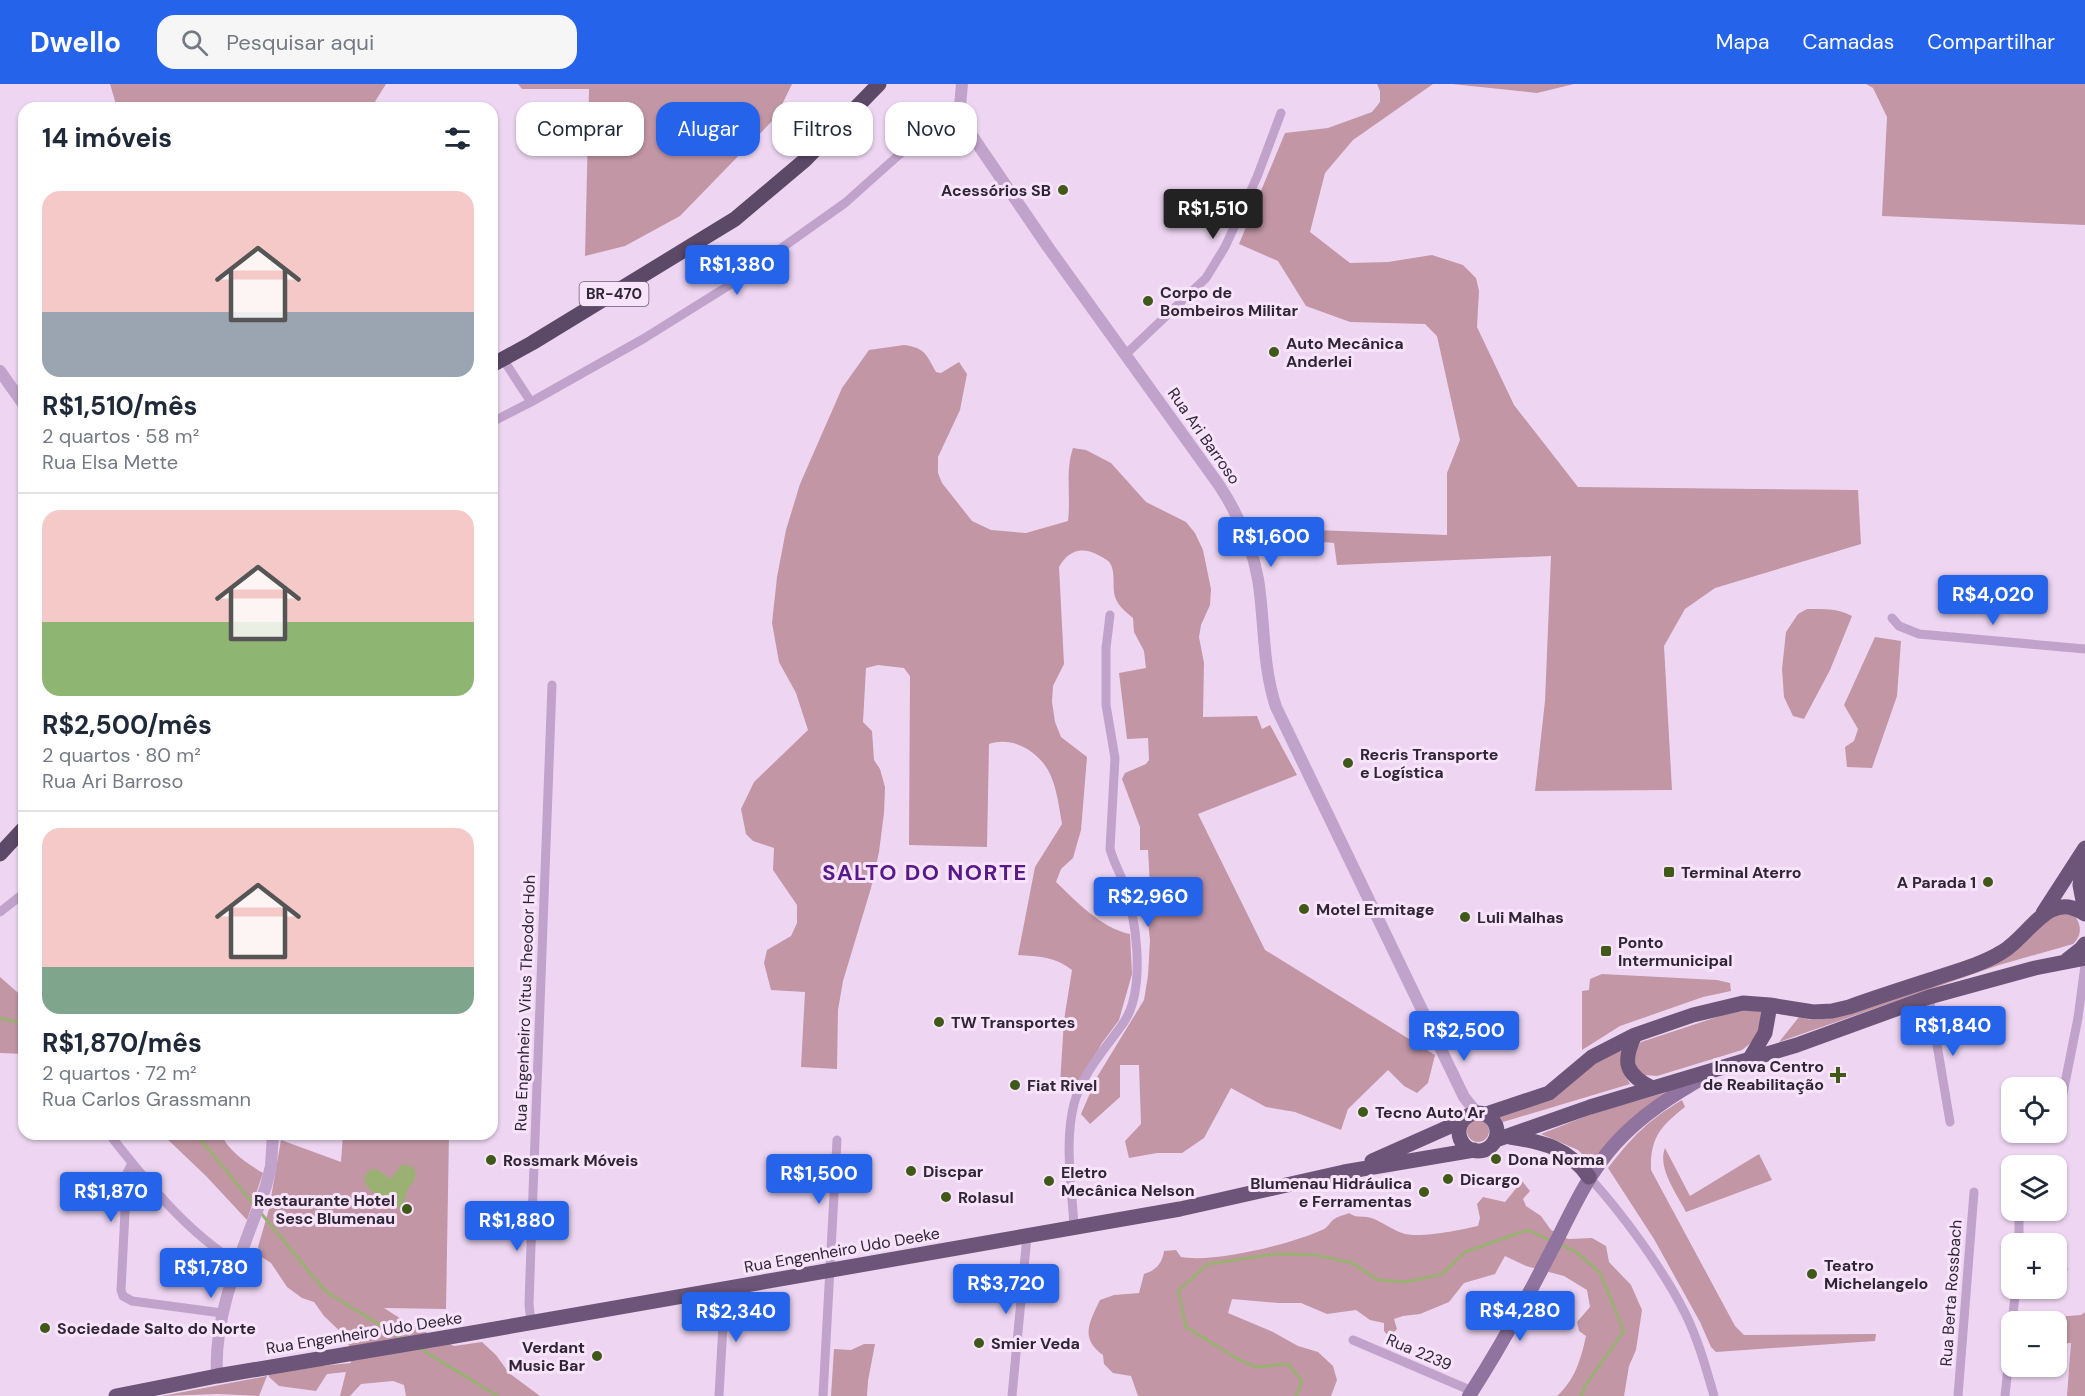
<!DOCTYPE html>
<html lang="pt">
<head>
<meta charset="utf-8">
<style>
	:root { --surface:#fff; --page:#f6f6f7; --text:#1f2937; --muted:#747a83; --line:#e0e1e3; --accent:#2563eb }
	body { margin:0; font-family:"DM Sans",sans-serif; background:var(--page); color:var(--text); height:100vh; display:flex; flex-direction:column; font-size:22px; white-space:nowrap }
	* { box-sizing:border-box; margin:0 }
	p { font-size:20px; color:var(--muted) }
	.icon { flex:none; width:33px; height:33px; fill:none; stroke:currentColor; stroke-width:2; stroke-linecap:round; stroke-linejoin:round }
	.map { position:relative; flex:1; overflow:hidden }
	.panel { position:absolute; left:18px; top:18px; width:480px; height:1038px; display:flex; flex-direction:column; background:var(--surface); border-radius:18px; box-shadow:0 2px 4px #0004 }
	.panel>* { flex:none }
	.guide { position:absolute; left:516px; top:18px; width:570px; height:54px; display:flex; gap:12px }
	.fabs { position:absolute; left:2001px; top:993px; display:grid; gap:12px }
	.fabs a { display:grid; place-items:center; width:66px; height:66px; border-radius:12px; background:var(--surface); box-shadow:0 2px 4px #0004; font-size:30px }
	.price { position:absolute; translate:-50% -51px; padding:0 14px; border-radius:6px; background:var(--accent); color:#fff; font-size:20px; line-height:39px; filter:drop-shadow(0 2px 3px #0008) }
	.price::after { content:''; position:absolute; left:50%; top:36px; width:18px; height:14px; margin-left:-9px; background:inherit; clip-path:polygon(0 0,100% 0,50% 100%) }
	.price.active { background:#222; color:#fff }
	ul { padding:0; list-style:none }
	li { display:grid; align-content:center; gap:12px; height:318px; padding:0 24px }
	li+li { border-top:2px solid var(--line) }
	li span { display:grid; place-items:center; height:186px; border-radius:18px; color:#555 }
	li>.icon { margin-inline-start:auto }
	span .icon { width:108px; height:108px; fill:#fffc; stroke-width:1 }
	li b { font-size:26px }
	h2 { display:flex; justify-content:space-between; align-items:center; height:72px; padding:0 24px; font-size:26px }
	.tag { padding:0 21px; border-radius:18px; background:var(--surface); box-shadow:0 2px 4px #0004; font-size:21px; line-height:54px }
	.tag.active { background:var(--accent); color:#fff }
	header { display:flex; align-items:center; gap:36px; box-sizing:border-box; height:84px; padding:0 30px; background:var(--accent); color:#fff }
	header strong { font-size:28px }
	nav { display:flex; gap:33px; margin-inline-start:auto; font-size:21px }
	.search { width:420px; height:54px; background:var(--page); display:flex; align-items:center; gap:15px; box-sizing:border-box; padding:0 21px; border-radius:18px; color:var(--muted); font-size:22px }
	.map>svg:first-child { display:block }
</style>
</head>
<body>
<header>
<strong>Dwello</strong>
<div class="search"><svg class="icon" aria-label="search" viewBox="0 0 24 24"><circle cx="10" cy="10" r="6"/><path d="M15 15l6 6"/></svg>Pesquisar aqui</div>
<nav><a>Mapa</a><a>Camadas</a><a>Compartilhar</a></nav>
</header>
<div class="map">
<svg width="2085" height="1312" viewBox="0 0 2085 1312">
	<rect width="100%" height="100%" fill="#eed6f2"/>
	<path fill="#c296a5" d="M110,0H386L371,24L289,19V24H117Z
		M518,0H792L776,33L680,132L625,162L585,172L589,5H522Z
		M1377,0H1433L1353,56L1325,89L1310,148L1350,179L1388,178L1432,171L1463,181L1476,194L1479,207L1477,243L1514,321L1578,403L1858,406L1861,460L1715,504L1685,525L1664,562L1672,706L1535,707L1545,617L1551,472L1337,481L1334,459L1287,455L1288,445L1447,451V389L1460,356L1437,252L1425,240L1350,238L1306,222L1278,177L1239,160L1285,49L1328,44L1372,28L1380,18V7Z
		M1452,0H1574L1537,9Z
		M1866,0H2085V141L1882,132L1887,33L1873,4Z
		M904,261C926,264 926,271 936,288L941,289L959,278L967,290L960,326L938,373V389L942,399L972,437L991,446L1026,449L1068,437C1071,413 1065,387 1073,364L1086,366L1111,379L1146,418L1186,438L1195,449L1203,466L1211,505L1210,521L1201,541L1199,553L1204,579L1203,633L1257,632L1262,645L1270,641L1297,691L1198,730L1265,866L1435,971L1428,999L1417,1009L1404,1002L1388,986L1348,1025L1341,1046L1295,1028L1266,1023L1231,1004L1204,1054L1182,1069H1157L1129,1074L1125,1057L1141,1040L1139,981H1120V1013L1090,1040L1081,1030L1097,993L1144,916L1148,892L1150,856L1146,821L1150,802L1148,766H1140V743L1122,695L1125,689L1146,680L1149,676L1148,654L1127,655L1119,589L1146,584L1144,567L1134,548L1133,534C1124,527 1115,519 1114,508C1113,499 1115,487 1110,479C1108,476 1102,473 1098,471C1081,462 1068,467 1059,483L1064,580L1053,602L1052,618L1055,638L1061,653L1087,673L1081,746L1073,774L1061,785L1056,798C1077,818 1101,844 1130,850L1132,890L1119,936L1102,959L1075,1005L1062,1004L1060,1000L1064,936L1072,886C1056,873 1038,872 1018,871L1035,783L1062,740C1059,723 1057,705 1050,690C1039,667 1013,652 989,660L987,763L909,761L910,592L904,584L878,581L866,584L863,638L872,647L874,676L880,685L885,703L884,729L879,768L871,804L843,897L838,926L837,985L801,983L805,908L771,906L764,879L767,866L791,852L797,839V821L773,786L774,764L753,757L746,750L741,725L754,698L808,646L796,609L779,578L772,539L777,493L786,446L800,400L842,304L869,266Z
		M1807,525C1822,525 1838,524 1852,532L1830,586L1804,635L1793,632L1784,613L1782,585L1786,548L1798,530Z
		M1875,553L1901,557L1897,612L1872,684L1847,683L1845,663L1854,657L1858,645L1844,621Z
		M2052,830L2074,831C2082,840 2082,852 2073,860L1999,881L1779,958L1799,933L1811,936L1832,934L2011,869L2023,861Z
		M1602,890L1717,896L1730,899L1731,907L1703,913L1620,942L1582,966V907L1589,906L1590,895Z
		M0,893L24,914V970L0,969Z
		M1746,925L1761,926C1761,943 1757,956 1742,966L1657,992L1644,991L1636,984L1634,967L1641,958L1723,931Z
		M1623,963L1621,984L1630,1000L1503,1038L1498,1030L1581,987Z
		M1671,1007C1640,1028 1613,1048 1592,1080L1578,1066L1541,1050L1594,1029Z
		M1682,1016L1685,1023C1661,1042 1650,1053 1651,1086L1735,1242L1744,1251L1876,1250L1875,1257L1716,1268L1711,1263L1700,1238L1654,1155L1608,1084C1633,1052 1647,1037 1682,1016Z
		M1467 1047a11 11 0 1 1 22 0a11 11 0 1 1-22 0Z
		M162,1050H221C228,1067 248,1080 263,1089L247,1136L206,1092Z
		M343,1050H449L446,1225L384,1224L409,1240L454,1262L482,1258L496,1271L509,1289L540,1312H406L404,1301L393,1297L361,1300L350,1312H340L346,1288L327,1290L316,1307L279,1302L269,1293L268,1287L351,1279L348,1255L324,1232L314,1218L302,1214L287,1203L271,1179L260,1172L258,1163L269,1125L281,1056L341,1078Z
		M1665,1064L1690,1112L1759,1070L1772,1096L1686,1128C1677,1110 1657,1084 1665,1064Z
		M1522,1097L1530,1107L1523,1115L1526,1122L1541,1132L1551,1146L1568,1155L1592,1154L1606,1162L1609,1178L1631,1201L1642,1226L1636,1266L1629,1282L1624,1312H1557C1575,1296 1581,1275 1586,1252L1579,1247L1577,1238L1590,1223L1587,1206L1564,1192L1526,1182L1505,1172L1495,1190L1464,1199L1449,1218L1420,1230L1403,1232L1394,1235L1397,1245L1389,1253L1384,1247V1239L1370,1236L1356,1226L1327,1230L1301,1219H1279L1232,1215L1228,1229L1273,1248L1298,1262L1318,1268L1333,1282L1337,1296L1331,1312H1138L1131,1292L1113,1289L1104,1280L1103,1271C1079,1254 1090,1237 1100,1216L1114,1211L1139,1209L1144,1190C1156,1186 1162,1180 1164,1167L1176,1166L1181,1173C1215,1179 1291,1160 1322,1146C1328,1144 1330,1137 1336,1134C1339,1132 1345,1131 1349,1129C1356,1134 1359,1132 1367,1133C1379,1135 1390,1145 1402,1149C1419,1155 1459,1146 1478,1142L1480,1134L1477,1120L1483,1113L1505,1118Z
		M2085,1228V1312H2067L2071,1259L2057,1260L2056,1238L2017,1236L2081,1231Z
		M864,1260H875L868,1297L867,1312H831L834,1265L851,1266Z
		M267,1292L259,1312L218,1310L162,1312Z"/>
	<path fill="#9bb174" d="M401,1081H407L414,1084C419,1096 411,1098 407,1108C405,1113 406,1117 402,1123C388,1126 375,1109 365,1101C364,1094 365,1088 372,1085L378,1086L391,1095Z"/>
	<g fill="none" stroke-linecap="round" stroke-linejoin="round">
		<path stroke="#9bb174" stroke-width="3" d="M0,934L24,940
			M196,1050L256,1123
			M260,1128L325,1207L403,1255
			M1559,1160L1576,1168L1600,1189L1624,1247L1587,1299L1581,1312
			M419,1264L498,1312
			M1296,1312L1302,1297L1288,1280L1256,1283L1236,1274L1186,1243L1178,1207L1208,1180L1275,1170L1316,1171L1352,1179L1378,1196L1406,1198L1442,1190L1465,1168L1528,1146L1553,1158"/>
		<path stroke="#c1a2cb" stroke-width="9" d="M1125,271L1206,194L1225,163L1257,93L1281,29
			M503,275L531,318
			M492,338L531,318L643,255L728,202L845,119L910,61L931,26
			M1892,534L1899,542L1919,550L2085,565
			M0,828L24,809
			M1929,913L1950,1038
			M2056,1044L2078,934L2085,881
			M109,1050C147,1098 186,1148 239,1180
			M132,1079L127,1089L121,1206L123,1212L132,1217L222,1229
			M1589,1093C1622,1129 1663,1185 1685,1229C1698,1255 1706,1284 1714,1312
			M1074,1143C1072,1103 1064,1059 1074,1020C1082,989 1107,963 1124,938C1146,905 1137,830 1122,795C1118,785 1113,776 1110,765L1115,674L1106,621V564L1110,531
			M2019,1160V1126
			M2056,1184L2063,1185
			M2012,1238L2016,1204
			M531,1239L529,1220L531,1162L552,601
			M1353,1256L1472,1307
			M719,1312L725,1205
			M823,1312L837,1056
			M1012,1312L1027,1152
			M1958,1312L1974,1108
			M2005,1312L2012,1244"/>
		<path stroke="#c1a2cb" stroke-width="12" d="M962,0L960,22L966,43
			M931,26L947,31L966,43L1048,163L1219,401C1238,430 1252,461 1258,495C1265,538 1262,581 1276,623L1464,1013L1477,1029
			M0,287L24,321
			M217,1292C213,1226 245,1163 266,1102L271,1082L273,1050"/>
		<path stroke="#90739e" stroke-width="14" d="M1469,1312C1498,1267 1524,1220 1548,1173C1569,1134 1585,1093 1615,1060C1641,1031 1673,1011 1706,992"/>
		<path stroke="#6c5578" stroke-width="15" d="M2085,771L2080,801L2085,827
			M2043,829L2085,764
			M2067,876L2081,865L2085,860
			M1635,951C1622,978 1625,990 1652,1004
			M1749,976L1765,949L1770,921
			M1459 1048a19 19 0 1 1 38 0a19 19 0 1 1-38 0Z
			M1486,1030L1549,1009L1592,973L1635,951L1693,931L1743,919L1770,921L1813,928L1832,927L1849,923C1877,913 1905,904 1933,895C1956,887 1981,881 2002,868C2030,852 2048,805 2085,830
			M1510,1053C1544,1058 1568,1064 1589,1093
			M1496,1056L1590,1023L1797,961L1929,913L2035,884L2085,874
			M1372,1077L1462,1037
			M116,1312L217,1292L449,1253L1180,1125L1344,1088L1474,1066"/>
		<path stroke="#5c4867" stroke-width="15" d="M492,281L532,259L735,135L805,76L879,0
			M0,770L24,744"/>
	</g>
	<g fill="#405818" stroke="#f7e3fa" stroke-width="2">
		<circle cx="1063" cy="106" r="6"/>
		<circle cx="1148" cy="217" r="6"/>
		<circle cx="1274" cy="268" r="6"/>
		<circle cx="1348" cy="679" r="6"/>
		<rect x="1663" y="782" width="12" height="12" rx="3"/>
		<circle cx="1988" cy="798" r="6"/>
		<circle cx="1304" cy="825" r="6"/>
		<circle cx="1465" cy="833" r="6"/>
		<rect x="1600" y="861" width="12" height="12" rx="3"/>
		<circle cx="939" cy="938" r="6"/>
		<path d="M1835 982h6v6h6v6h-6v6h-6v-6h-6v-6h6z"/>
		<circle cx="1015" cy="1001" r="6"/>
		<circle cx="1363" cy="1028" r="6"/>
		<circle cx="1496" cy="1075" r="6"/>
		<circle cx="491" cy="1076" r="6"/>
		<circle cx="911" cy="1087" r="6"/>
		<circle cx="1448" cy="1095" r="6"/>
		<circle cx="1049" cy="1097" r="6"/>
		<circle cx="1424" cy="1108" r="6"/>
		<circle cx="946" cy="1113" r="6"/>
		<circle cx="407" cy="1125" r="6"/>
		<circle cx="1812" cy="1190" r="6"/>
		<circle cx="45" cy="1244" r="6"/>
		<circle cx="979" cy="1259" r="6"/>
		<circle cx="597" cy="1272" r="6"/>
	</g>
	<g text-anchor="middle" dominant-baseline="central" stroke-width="6" stroke-linejoin="round" paint-order="stroke">
		<rect fill="#f7e3fa" stroke="#6b5e70" stroke-width="1.5" x="579.5" y="198" width="69" height="24" rx="4.5"/>
		<g font-size="15" font-weight="bold" fill="#2f2535">
			<text x="614" y="210">BR-470</text>
		</g>
		<g font-size="16" font-weight="bold" fill="#2f2535" stroke="#f7e3fa" text-anchor="start">
			<text x="1051" y="106" text-anchor="end">Acessórios SB</text>
			<text x="1160" y="208">Corpo de<tspan x="1160" dy="18">Bombeiros Militar</tspan></text>
			<text x="1286" y="259">Auto Mecânica<tspan x="1286" dy="18">Anderlei</tspan></text>
			<text x="1360" y="670">Recris Transporte<tspan x="1360" dy="18">e Logística</tspan></text>
			<text x="1681" y="788">Terminal Aterro</text>
			<text x="1976" y="798" text-anchor="end">A Parada 1</text>
			<text x="1316" y="825">Motel Ermitage</text>
			<text x="1477" y="833">Luli Malhas</text>
			<text x="1618" y="858">Ponto<tspan x="1618" dy="18">Intermunicipal</tspan></text>
			<text x="951" y="938">TW Transportes</text>
			<text x="1824" y="982" text-anchor="end">Innova Centro<tspan x="1824" dy="18">de Reabilitação</tspan></text>
			<text x="1027" y="1001">Fiat Rivel</text>
			<text x="1375" y="1028">Tecno Auto Ar</text>
			<text x="1508" y="1075">Dona Norma</text>
			<text x="503" y="1076">Rossmark Móveis</text>
			<text x="923" y="1087">Discpar</text>
			<text x="1061" y="1088">Eletro<tspan x="1061" dy="18">Mecânica Nelson</tspan></text>
			<text x="1460" y="1095">Dicargo</text>
			<text x="1412" y="1099" text-anchor="end">Blumenau Hidráulica<tspan x="1412" dy="18">e Ferramentas</tspan></text>
			<text x="958" y="1113">Rolasul</text>
			<text x="395" y="1116" text-anchor="end">Restaurante Hotel<tspan x="395" dy="18">Sesc Blumenau</tspan></text>
			<text x="1824" y="1181">Teatro<tspan x="1824" dy="18">Michelangelo</tspan></text>
			<text x="57" y="1244">Sociedade Salto do Norte</text>
			<text x="991" y="1259">Smier Veda</text>
			<text x="585" y="1263" text-anchor="end">Verdant<tspan x="585" dy="18">Music Bar</tspan></text>
		</g>
		<g font-size="16" fill="#2f2535" stroke="#f7e3fa">
			<text transform="translate(1204 352) rotate(55)">Rua Ari Barroso</text>
			<text transform="translate(525 919) rotate(-88)">Rua Engenheiro Vitus Theodor Hoh</text>
			<text transform="translate(842 1166) rotate(-10)">Rua Engenheiro Udo Deeke</text>
			<text transform="translate(1951 1209) rotate(-86)">Rua Berta Rossbach</text>
			<text transform="translate(364 1249) rotate(-9)">Rua Engenheiro Udo Deeke</text>
			<text transform="translate(1419 1268) rotate(23)">Rua 2239</text>
		</g>
		<g font-size="22" font-weight="bold" letter-spacing="1.5" fill="#571988" stroke="#f7e3fa">
			<text x="925" y="788">SALTO DO NORTE</text>
		</g>
	</g>
</svg>
<div class="fabs">
<a><svg class="icon" aria-label="locate" viewBox="0 0 24 24"><circle cx="12" cy="12" r="6"/><path d="M12 2v4M12 18v4M2 12h4M18 12h4"/></svg></a>
<a><svg class="icon" aria-label="layers" viewBox="0 0 24 24"><path d="M12 4l9 5-9 5-9-5zM3 14l9 5 9-5"/></svg></a>
<a>+</a>
<a>−</a>
</div>
<b class="price active" style="left:1213px;top:156px">R$1,510</b>
<b class="price" style="left:737px;top:212px">R$1,380</b>
<b class="price" style="left:1271px;top:484px">R$1,600</b>
<b class="price" style="left:1993px;top:542px">R$4,020</b>
<b class="price" style="left:1148px;top:844px">R$2,960</b>
<b class="price" style="left:1953px;top:973px">R$1,840</b>
<b class="price" style="left:1464px;top:978px">R$2,500</b>
<b class="price" style="left:819px;top:1121px">R$1,500</b>
<b class="price" style="left:111px;top:1139px">R$1,870</b>
<b class="price" style="left:517px;top:1168px">R$1,880</b>
<b class="price" style="left:211px;top:1215px">R$1,780</b>
<b class="price" style="left:1006px;top:1231px">R$3,720</b>
<b class="price" style="left:1520px;top:1258px">R$4,280</b>
<b class="price" style="left:736px;top:1259px">R$2,340</b>
<div class="guide">
<a class="tag">Comprar</a>
<a class="tag active">Alugar</a>
<a class="tag">Filtros</a>
<a class="tag">Novo</a>
</div>
<section class="panel">
<h2>14 imóveis<svg class="icon" aria-label="filters" viewBox="0 0 24 24"><path d="M4 7h16M4 17h16"/><circle cx="9" cy="7" r="2"/><circle cx="15" cy="17" r="2"/></svg></h2>
<ul>
<li><span style="background:linear-gradient(#f6c9c9 65%,#9aa5b1 0)"><svg class="icon" aria-label="home" viewBox="0 0 24 24"><path d="M3 11l9-7 9 7M6 9v11h12V9"/></svg></span><div><b>R$1,510/mês</b><p>2 quartos · 58 m²</p><p>Rua Elsa Mette</p></div></li>
<li><span style="background:linear-gradient(#f6c9c9 60%,#8fb573 0)"><svg class="icon" aria-label="home" viewBox="0 0 24 24"><path d="M3 11l9-7 9 7M6 9v11h12V9"/></svg></span><div><b>R$2,500/mês</b><p>2 quartos · 80 m²</p><p>Rua Ari Barroso</p></div></li>
<li><span style="background:linear-gradient(#f6c9c9 75%,#7fa58c 0)"><svg class="icon" aria-label="home" viewBox="0 0 24 24"><path d="M3 11l9-7 9 7M6 9v11h12V9"/></svg></span><div><b>R$1,870/mês</b><p>2 quartos · 72 m²</p><p>Rua Carlos Grassmann</p></div></li>
</ul>
</section>
</div>
</body>
</html>
